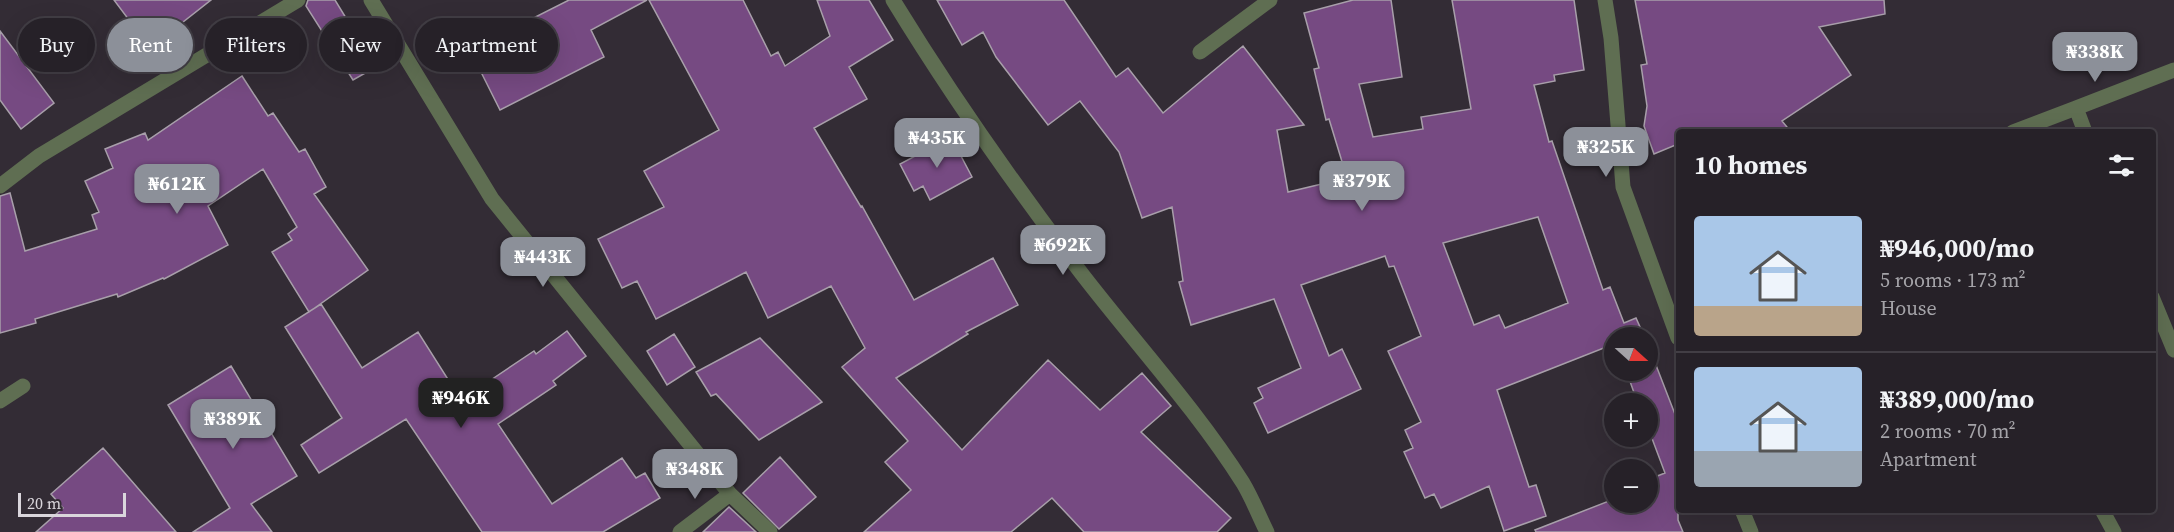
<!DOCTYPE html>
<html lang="en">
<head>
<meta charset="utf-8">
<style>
	:root { --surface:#262128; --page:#322e34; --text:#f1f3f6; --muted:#a4a3a8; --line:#423e45; --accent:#8c9099 }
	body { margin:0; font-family:"Source Serif 4",serif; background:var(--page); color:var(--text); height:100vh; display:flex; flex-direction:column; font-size:22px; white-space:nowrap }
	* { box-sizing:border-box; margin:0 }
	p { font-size:20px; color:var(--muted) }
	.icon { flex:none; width:33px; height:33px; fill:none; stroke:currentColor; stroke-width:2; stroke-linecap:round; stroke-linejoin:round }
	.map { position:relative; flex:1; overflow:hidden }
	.details { position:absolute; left:1676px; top:129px; width:480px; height:384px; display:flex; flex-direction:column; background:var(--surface); border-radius:6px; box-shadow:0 6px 24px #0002,0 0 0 2px var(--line) }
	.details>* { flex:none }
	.hud { position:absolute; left:18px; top:18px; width:570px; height:54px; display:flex; gap:12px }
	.needle { width:39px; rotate:111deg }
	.fabs { position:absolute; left:1604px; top:327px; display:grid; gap:12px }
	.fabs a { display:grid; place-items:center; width:54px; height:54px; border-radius:50%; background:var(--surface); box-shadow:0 6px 24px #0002,0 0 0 2px var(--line); font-size:30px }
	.scale { position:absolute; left:18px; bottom:15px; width:108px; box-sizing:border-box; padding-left:6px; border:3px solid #dad6dc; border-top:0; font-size:16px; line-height:21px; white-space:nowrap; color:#dad6dc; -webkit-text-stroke:4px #332c35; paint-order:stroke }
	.price { position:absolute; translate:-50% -51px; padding:0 14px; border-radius:12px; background:var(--accent); color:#fff; font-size:20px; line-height:39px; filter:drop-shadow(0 2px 3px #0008) }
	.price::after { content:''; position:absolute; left:50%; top:36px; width:18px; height:14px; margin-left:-9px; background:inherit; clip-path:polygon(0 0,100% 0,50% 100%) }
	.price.active { background:#222; color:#fff }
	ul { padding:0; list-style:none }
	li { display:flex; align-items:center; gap:18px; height:150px; padding:0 18px }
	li+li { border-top:2px solid var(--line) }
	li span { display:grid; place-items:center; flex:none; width:168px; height:120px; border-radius:6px; color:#555 }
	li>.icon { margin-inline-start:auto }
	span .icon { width:72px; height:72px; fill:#fffc; stroke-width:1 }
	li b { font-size:26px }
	h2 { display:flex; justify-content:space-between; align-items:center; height:72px; padding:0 18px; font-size:26px }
	.pill { padding:0 21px; border-radius:27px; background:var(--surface); box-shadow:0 6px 24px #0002,0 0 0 2px var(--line); font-size:21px; line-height:54px }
	.pill.active { background:var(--accent); color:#fff }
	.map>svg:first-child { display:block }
</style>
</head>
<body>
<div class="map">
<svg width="2174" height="532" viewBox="0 0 2174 532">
	<rect width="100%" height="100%" fill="#332c35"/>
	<path fill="#764a82" stroke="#a89faa" stroke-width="1.5" fill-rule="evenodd" d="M114,0H211L150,48Z
		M308,0H335L376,67L353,80L306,6Z
		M569,0H647L591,30L604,57L500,110L470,50Z
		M649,0H743L771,56L778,52L785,66L830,36L817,0H869L893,40L849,67L867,99L814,128L861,207L862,206L914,300L993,258L1018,305L966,332L968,334L896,378L962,450L1048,360L1100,410L1142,373L1171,406L1141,432L1231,518L1217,532H1084L1052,498L1011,532H864L911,490L885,462L908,441L842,367L865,348L831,286L768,318L746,272L656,319L637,281L622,288L598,239L664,207L644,171L719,130Z
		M937,0H1064L1116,77L1128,68L1163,113L1243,46L1304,125L1277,130L1288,192L1347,178L1329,119L1326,120L1314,69L1319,68L1304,13L1353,0H1391L1402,77L1359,84L1373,137L1423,129L1421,117L1471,109L1452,0H1574L1584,70L1554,75L1555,81L1534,85L1549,142L1552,141L1603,290L1610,287L1624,323L1636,318L1645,338H1614V344L1497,390L1529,487L1536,485L1546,516L1504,531L1489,486L1441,508L1434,494L1425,498L1404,452L1413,448L1405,430L1421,422L1388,351L1421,336L1394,266L1389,267L1385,256L1301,285L1329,356L1342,349L1361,389L1268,433L1254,403L1263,398L1258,388L1301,368L1274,299L1191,325L1179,282L1183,281L1172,207L1142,218L1119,152L1080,101L1048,125L996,57L983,32L962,45ZM1538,217L1568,303L1505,328L1499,315L1474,325L1443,243Z
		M1635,0H1884L1885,14L1819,27L1851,75L1782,121L1791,132H1678V144L1654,154L1644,126L1647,106L1641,65L1647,64Z
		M0,31L54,103L21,129L0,100Z
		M242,76L268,116L273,113L299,152L305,149L326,187L314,194L368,270L309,312L272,252L292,240L288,234L297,227L263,169L208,206L228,245L164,279L163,278L118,297L117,294L35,319L36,323L0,333V196L10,193L25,251L97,229L92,215L99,212L85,181L113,168L105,149L145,133L148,140Z
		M951,137L972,177L930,200L923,186L914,191L900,164Z
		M321,304L362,368L418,332L461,400L534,351L536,354L567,331L586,356L553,381L556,385L498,424L552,504L622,458L636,478L645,473L660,498L603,532H482L406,419L319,473L301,445L342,418L285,327Z
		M674,334L695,367L667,385L647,351Z
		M760,338L822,402L759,440L716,394L711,396L696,372Z
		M1647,342L1678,422V520L1683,532H1536L1535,530L1614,499V502H1647V480L1665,473L1647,425V404H1638L1626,370H1647Z
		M231,366L297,476L251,504L272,532H193L230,508L168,405Z
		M103,448L176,532H36L63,508L51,494Z
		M780,457L816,497L779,529L743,493Z
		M729,507L756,532H703Z"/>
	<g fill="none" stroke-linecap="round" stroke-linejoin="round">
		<path stroke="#5f6e52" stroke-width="15" d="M371,0L492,199L730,494L770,532
			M893,0C951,95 1015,186 1082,274C1136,344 1196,409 1243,483C1252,498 1259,516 1267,532
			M1605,0L1611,38L1623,187L1678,338
			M1200,52L1270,0
			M2013,132L2076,108
			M2085,132L2076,108L2174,70
			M0,186L39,156L298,0
			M2152,297L2174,350
			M0,401L23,386
			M1742,510L1751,532
			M2102,510L2114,532
			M680,532L730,494"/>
	</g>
</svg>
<div class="fabs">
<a><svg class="needle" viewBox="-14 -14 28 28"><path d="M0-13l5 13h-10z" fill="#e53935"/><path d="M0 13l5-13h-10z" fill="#a4a3a8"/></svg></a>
<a>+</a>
<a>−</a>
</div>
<div class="scale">20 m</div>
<b class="price" style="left:2095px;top:83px">₦338K</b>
<b class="price" style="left:937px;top:169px">₦435K</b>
<b class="price" style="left:1606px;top:178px">₦325K</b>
<b class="price" style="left:1362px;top:212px">₦379K</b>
<b class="price" style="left:177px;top:215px">₦612K</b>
<b class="price" style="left:1063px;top:276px">₦692K</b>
<b class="price" style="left:543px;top:288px">₦443K</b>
<b class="price active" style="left:461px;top:429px">₦946K</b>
<b class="price" style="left:233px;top:450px">₦389K</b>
<b class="price" style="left:695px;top:500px">₦348K</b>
<div class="hud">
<a class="pill">Buy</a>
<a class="pill active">Rent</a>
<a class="pill">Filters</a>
<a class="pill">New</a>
<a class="pill">Apartment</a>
</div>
<section class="details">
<h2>10 homes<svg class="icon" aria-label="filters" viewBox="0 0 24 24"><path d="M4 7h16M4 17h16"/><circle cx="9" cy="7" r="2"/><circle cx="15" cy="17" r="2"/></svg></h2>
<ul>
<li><span style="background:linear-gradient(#a9c7e8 75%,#b9a48a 0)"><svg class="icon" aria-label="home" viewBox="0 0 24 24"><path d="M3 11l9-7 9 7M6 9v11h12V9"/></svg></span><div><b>₦946,000/mo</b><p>5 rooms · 173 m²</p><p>House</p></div></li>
<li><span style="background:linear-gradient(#a9c7e8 70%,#9aa5b1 0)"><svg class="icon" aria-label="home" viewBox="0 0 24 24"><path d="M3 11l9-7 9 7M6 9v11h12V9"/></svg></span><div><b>₦389,000/mo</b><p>2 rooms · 70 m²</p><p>Apartment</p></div></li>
</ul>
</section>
</div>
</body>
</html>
